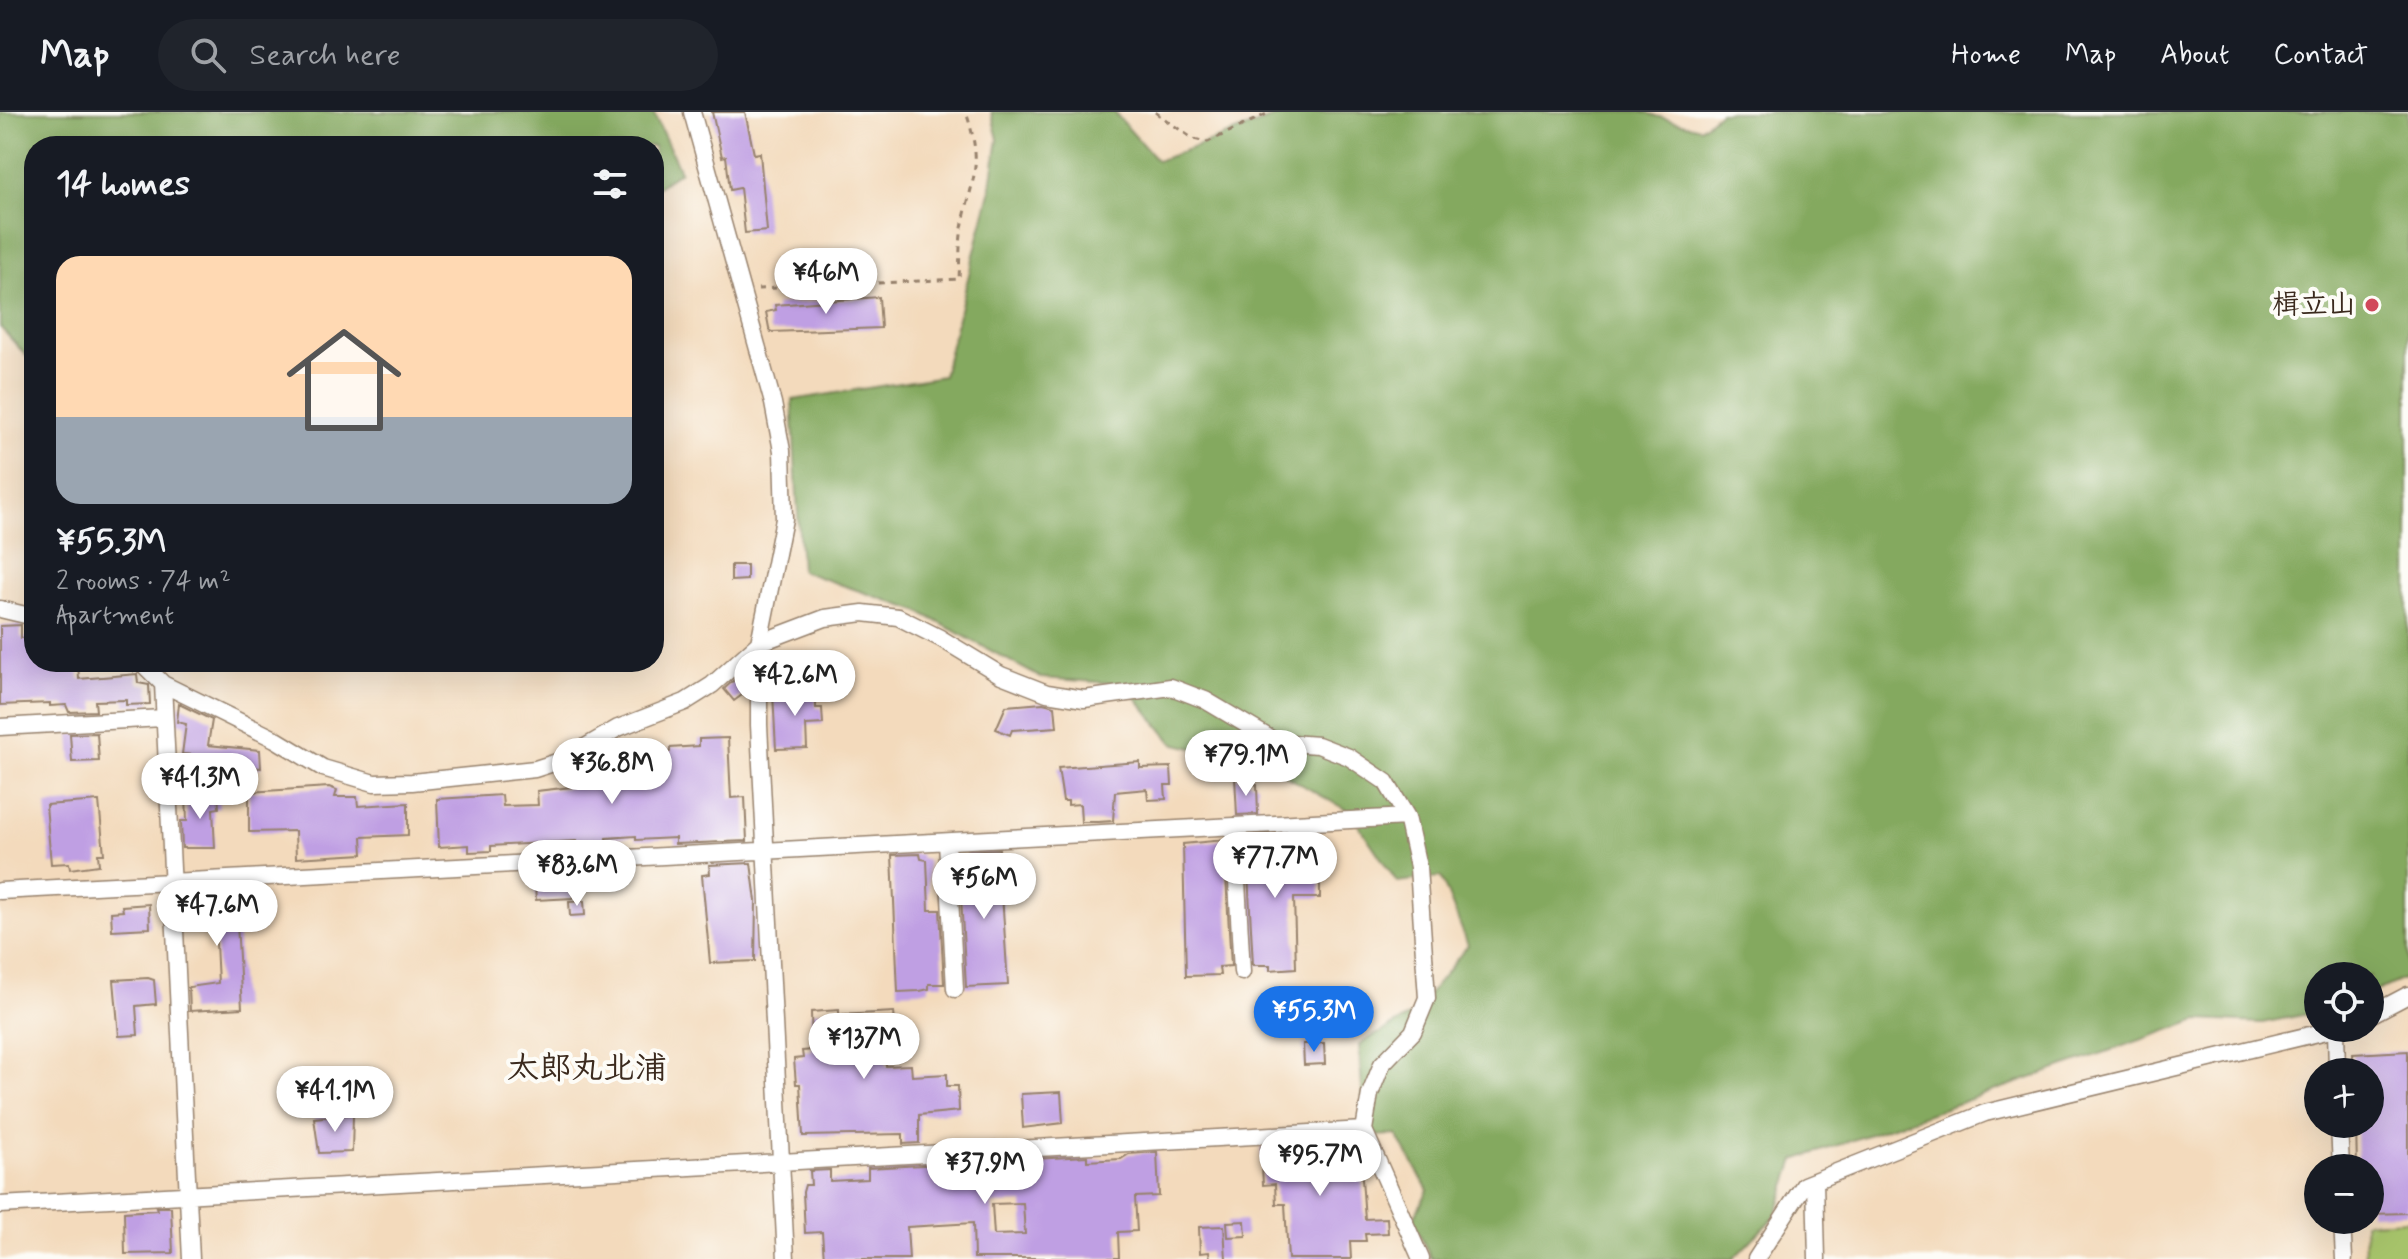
<!DOCTYPE html>
<html lang="en">
<head>
<meta charset="utf-8">
<style>
	:root { --surface:#171b24; --page:#20242c; --text:#f1f3f6; --muted:#9ea1a6; --line:#363941; --accent:#1a73e8 }
	body { margin:0; font-family:Mynerve,"Klee One",sans-serif; background:var(--page); color:var(--text); height:100vh; display:flex; flex-direction:column; font-size:30px; white-space:nowrap }
	* { box-sizing:border-box; margin:0 }
	p { font-size:26px; color:var(--muted) }
	.icon { flex:none; width:44px; height:44px; fill:none; stroke:currentColor; stroke-width:2; stroke-linecap:round; stroke-linejoin:round }
	.map { position:relative; flex:1; overflow:hidden }
	.side { position:absolute; left:24px; top:24px; width:640px; height:536px; display:flex; flex-direction:column; background:var(--surface); border-radius:32px; box-shadow:0 8px 32px #0002 }
	.side>* { flex:none }
	.buttons { position:absolute; left:2304px; top:850px; display:grid; gap:16px }
	.buttons a { display:grid; place-items:center; width:80px; height:80px; border-radius:50%; background:var(--surface); box-shadow:0 8px 32px #0002; font-size:40px }
	.price { position:absolute; translate:-50% -68px; padding:0 18px; border-radius:28px; background:#fff; color:#222; font-size:26px; line-height:52px; filter:drop-shadow(0 2px 4px #0008) }
	.price::after { content:''; position:absolute; left:50%; top:48px; width:24px; height:18px; margin-left:-12px; background:inherit; clip-path:polygon(0 0,100% 0,50% 100%) }
	.price.active { background:var(--accent); color:#fff }
	ul { padding:0; list-style:none }
	li { display:grid; align-content:center; gap:16px; height:424px; padding:0 32px }
	li+li { border-top:2px solid var(--line) }
	li span { display:grid; place-items:center; height:248px; border-radius:24px; color:#555 }
	li>.icon { margin-inline-start:auto }
	span .icon { width:144px; height:144px; fill:#fffc; stroke-width:1 }
	li b { font-size:34px }
	h2 { display:flex; justify-content:space-between; align-items:center; height:96px; padding:0 32px; font-size:34px }
	header { display:flex; align-items:center; gap:48px; box-sizing:border-box; height:112px; padding:0 40px; background:var(--surface); border-bottom:2px solid var(--line) }
	header strong { font-size:38px }
	nav { display:flex; gap:44px; margin-inline-start:auto; font-size:28px }
	.search { width:560px; height:72px; background:var(--page); display:flex; align-items:center; gap:20px; box-sizing:border-box; padding:0 28px; border-radius:44px; color:var(--muted); font-size:30px }
	.map>svg:first-child { display:block }
</style>
</head>
<body>
<header>
<strong>Map</strong>
<div class="search"><svg class="icon" aria-label="search" viewBox="0 0 24 24"><circle cx="10" cy="10" r="6"/><path d="M15 15l6 6"/></svg>Search here</div>
<nav><a>Home</a><a>Map</a><a>About</a><a>Contact</a></nav>
</header>
<div class="map">
<svg width="2408" height="1147" viewBox="0 0 2408 1147">
	<rect width="100%" height="100%" fill="#fdfcf7"/>
	<filter id="ink" filterUnits="userSpaceOnUse"><feTurbulence type="fractalNoise" baseFrequency=".0125" numOctaves="2"/><feDisplacementMap in="SourceGraphic" scale="16" xChannelSelector="R" yChannelSelector="G"/><feConvolveMatrix kernelMatrix="1 2 1 2 8 2 1 2 1" color-interpolation-filters="sRGB"/></filter>
	<filter id="wash" filterUnits="userSpaceOnUse"><feTurbulence type="fractalNoise" baseFrequency=".006" numOctaves="4" result="noise"/><feDisplacementMap in="SourceGraphic" scale="32" xChannelSelector="R" yChannelSelector="G"/><feGaussianBlur stdDeviation="1.8" result="paint"/><feColorMatrix in="noise" values="0 0 0 0 0 0 0 0 0 0 0 0 0 0 0 0 0 1.4 0 .05"/><feComposite in="paint" operator="in"/></filter>
	<g filter="url(#wash)">
		<rect width="100%" height="100%" fill="#f3dabc"/>
		<path fill="#a6c36b" stroke="#707644" stroke-width="2" d="M2408,1108V1147H2365L2364,1110Z"/>
		<path fill="#84a95f" stroke="#606a3e" stroke-width="2" d="M0,0H653L680,59L654,78V34H34V252L0,215Z
			M991,0H1114L1157,49L1289,0H1641L1700,16L1720,0H2408V865L2370,882V864H2318V900L2262,911L2198,908L1795,1048L1776,1103L1733,1147H1431L1413,1108L1428,1078L1397,1023L1365,1024L1359,932L1412,903L1468,833L1441,765L1397,770L1350,700L1272,656L1173,631L1125,572L1041,566L918,499L801,459L792,288L943,264L990,80L998,27Z"/>
		<g id="blocks">
			<path fill="#bf9fe3" fill-rule="evenodd" d="M712,0H745L754,42L760,41L767,119L745,121L740,76L730,78L726,44L722,45Z
				M879,185L881,216L771,220L769,216L766,200L776,198L775,193Z
				M731,453H747V468L731,469Z
				M21,513V526L34,525V550H78L79,567L137,562L138,571L149,573L150,592L126,593V588L95,589L96,599L69,600L66,593L50,594V591L0,593V514Z
				M745,558L746,580L734,589L724,577Z
				M816,579V596H822L823,612L806,613L807,636L776,637L773,581Z
				M1043,591L1055,594L1057,615L1012,618L1010,623L996,617L1006,594Z
				M179,592L212,608L208,633L260,638L261,656L192,647L193,643L182,642L186,612L177,610Z
				M97,621L99,649L72,650L70,622Z
				M728,626L731,686L745,685L747,729L675,732V726L636,728V724L606,726L607,736L577,737L576,729L491,734V739L469,740V733L439,735L437,687L502,683L503,694L538,693L537,679L580,674V666L592,665L598,658L634,656L633,645L670,640V636L699,634V627Z
				M1140,650V656L1171,655L1172,673H1165L1166,687L1148,688L1147,677L1115,680L1113,709L1098,710H1081L1080,692L1068,693V689H1063L1058,656Z
				M1235,665L1257,673L1258,702L1237,703Z
				M329,675L337,678L335,685H357L358,694L408,691V723L362,725L363,742L296,746L295,719L249,720V680Z
				M218,681L219,696L213,697L215,736H182L181,709H187L186,683Z
				M99,689L104,742H98L99,753L70,757L69,751L51,752L46,693Z
				M1289,722L1291,763H1320V786H1294L1296,856L1270,858V853H1253L1246,724Z
				M1224,728L1231,854L1219,855L1220,863L1186,864L1183,732Z
				M999,737L1008,873L966,875L960,766H969L967,739Z
				M920,742L921,747L927,748L929,798H940L944,872H929V877L920,879L898,880L892,743Z
				M751,751L756,789L755,849L710,851L702,763L710,762L709,753Z
				M572,761L573,786L536,788L534,762Z
				M235,778L242,896L190,899L189,875L218,871L216,831L215,815L186,817L184,780Z
				M584,789L585,803L570,804L569,790Z
				M149,792L150,816L112,818L111,800L123,799L122,794Z
				M148,866L154,868L156,892L136,894L138,923L119,924L114,868Z
				M839,898V903L894,900L896,923L884,924L886,954L911,953L912,964L947,962V974H958L959,999L919,1003V1031L903,1032V1022L803,1024L800,972H796L794,947L803,946L802,939L812,938L811,900Z
				M1324,931L1325,952L1304,953L1303,932Z
				M2408,939V1101L2370,1102V1056H2357L2356,1012H2370V960H2354L2353,942Z
				M1061,980L1063,1011L1023,1016L1021,982Z
				M353,1002L352,1040L319,1041L314,1006Z
				M1354,1030L1361,1053L1365,1107L1387,1106L1388,1121L1365,1122L1366,1129H1350L1351,1147H1288L1285,1092H1276L1275,1072L1263,1073L1261,1035Z
				M1157,1040L1159,1084L1135,1085L1137,1119L1118,1120L1119,1146H974L973,1111L907,1115L909,1147H824L822,1120L805,1121L803,1080L805,1073H811L810,1059L830,1058V1069L868,1067V1056L1087,1044V1049L1121,1047L1129,1042ZM1023,1091L1025,1122L994,1123L992,1092Z
				M156,1095H171L173,1141L125,1142L124,1100L157,1098Z
				M1245,1109L1246,1124L1228,1125L1227,1110Z
				M1224,1114L1226,1147H1210L1209,1140L1200,1141L1199,1115Z"/>
		</g>
	</g>
	<g filter="url(#ink)">
		<use href="#blocks" fill-opacity="0" stroke="#97826d" stroke-width="2"/>
		<g fill="none" stroke-linecap="round" stroke-linejoin="round">
			<g stroke="#97826d" stroke-width="19">
				<path id="minor" d="M692,0L773,291L782,339L784,407L759,531V613L786,1147
					M0,497L34,505
					M141,550L163,572L191,1147
					M163,572L275,627L323,656L374,671L412,670L535,657L563,648L618,616L685,590L712,573L759,531L825,506L863,501L898,505L940,526L1001,563L1047,581L1084,587L1171,575L1205,588L1276,630L1318,633L1349,645L1386,670L1407,705L1418,755L1427,886L1413,920L1382,952L1370,982L1364,1018L1421,1147
					M0,615L163,606
					M1234,715L1242,860
					M947,730L955,877
					M0,779L1407,705
					M2370,903L2408,883
					M2336,917L2337,960
					M2339,1012L2341,1056
					M1815,1069L1817,1147
					M0,1093L1364,1018
					M2342,1108L2344,1147
					M1756,1147L1804,1073L1985,1001L2339,916"/>
			</g>
			<path stroke="#97826d" stroke-width="3" stroke-dasharray="6 6" stroke-linecap="butt" d="M1155,0L1193,27L1208,30L1271,0
				M758,177L959,167C960,150 959,133 962,116C972,64 984,55 966,0"/>
			<use href="#minor" stroke="#fff" stroke-width="16"/>
		</g>
	</g>
	<circle fill="#d1495b" stroke="#fdfcf7" stroke-width="3" cx="2372" cy="193" r="8"/>
	<g text-anchor="middle" dominant-baseline="central" stroke-width="8" stroke-linejoin="round" paint-order="stroke">
		<g font-size="28" font-weight="bold" fill="#3b2a1e" stroke="#fdfcf7" text-anchor="end">
			<text x="2356" y="193">楫立山</text>
		</g>
		<g font-size="32" font-weight="bold" fill="#3b2a1e" stroke="#fdfcf7">
			<text x="587" y="957">太郎丸北浦</text>
		</g>
	</g>
</svg>
<div class="buttons">
<a><svg class="icon" aria-label="locate" viewBox="0 0 24 24"><circle cx="12" cy="12" r="6"/><path d="M12 2v4M12 18v4M2 12h4M18 12h4"/></svg></a>
<a>+</a>
<a>−</a>
</div>
<b class="price" style="left:826px;top:204px">¥46M</b>
<b class="price" style="left:795px;top:606px">¥42.6M</b>
<b class="price" style="left:1246px;top:686px">¥79.1M</b>
<b class="price" style="left:612px;top:694px">¥36.8M</b>
<b class="price" style="left:200px;top:709px">¥41.3M</b>
<b class="price" style="left:1275px;top:788px">¥77.7M</b>
<b class="price" style="left:577px;top:796px">¥83.6M</b>
<b class="price" style="left:984px;top:809px">¥56M</b>
<b class="price" style="left:217px;top:836px">¥47.6M</b>
<b class="price active" style="left:1314px;top:942px">¥55.3M</b>
<b class="price" style="left:864px;top:969px">¥137M</b>
<b class="price" style="left:335px;top:1022px">¥41.1M</b>
<b class="price" style="left:1320px;top:1086px">¥95.7M</b>
<b class="price" style="left:985px;top:1094px">¥37.9M</b>
<section class="side">
<h2>14 homes<svg class="icon" aria-label="filters" viewBox="0 0 24 24"><path d="M4 7h16M4 17h16"/><circle cx="9" cy="7" r="2"/><circle cx="15" cy="17" r="2"/></svg></h2>
<ul>
<li><span style="background:linear-gradient(#ffd9b3 65%,#9aa5b1 0)"><svg class="icon" aria-label="home" viewBox="0 0 24 24"><path d="M3 11l9-7 9 7M6 9v11h12V9"/></svg></span><div><b>¥55.3M</b><p>2 rooms · 74 m²</p><p>Apartment</p></div></li>
</ul>
</section>
</div>
</body>
</html>
